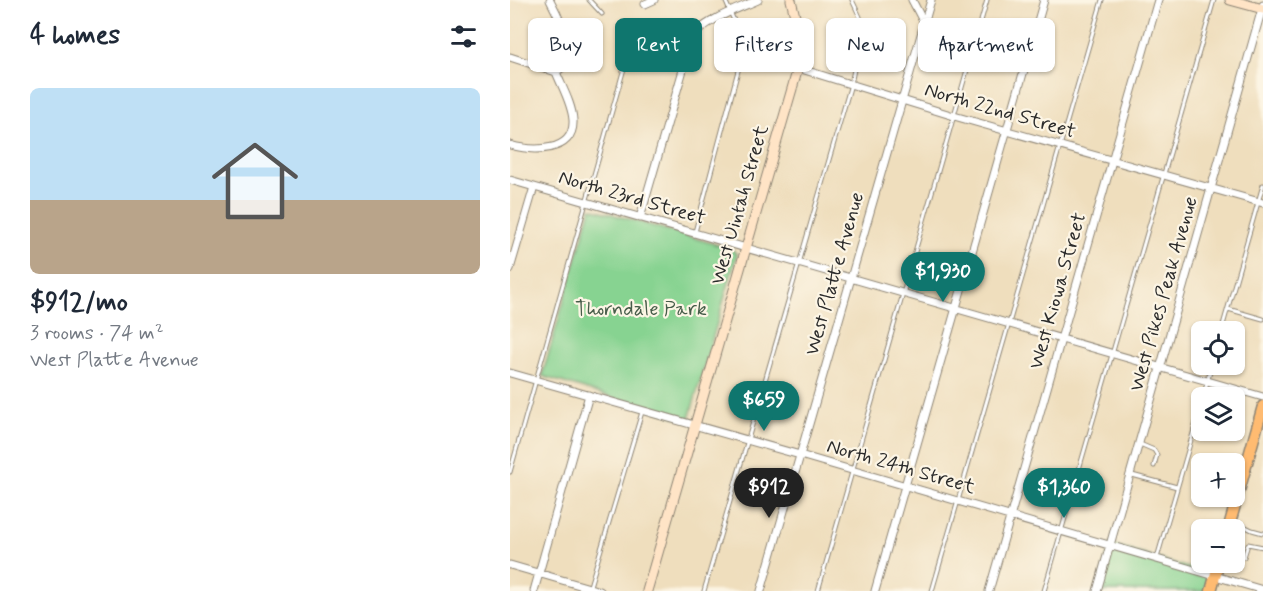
<!DOCTYPE html>
<html lang="en">
<head>
<meta charset="utf-8">
<style>
	:root { --surface:#fff; --page:#f2f2f3; --text:#1f2937; --muted:#747a83; --line:#e0e1e3; --accent:#0f766e }
	body { margin:0; font-family:Mynerve,sans-serif; background:var(--page); color:var(--text); height:100vh; display:flex; flex-direction:column; font-size:22px; white-space:nowrap }
	* { box-sizing:border-box; margin:0 }
	p { font-size:20px; color:var(--muted) }
	.icon { flex:none; width:33px; height:33px; fill:none; stroke:currentColor; stroke-width:2; stroke-linecap:round; stroke-linejoin:round }
	.map { position:relative; flex:1; overflow:hidden }
	.drawer { display:flex; flex-direction:column; background:var(--surface); width:510px }
	.drawer>* { flex:none }
	.hud { position:absolute; left:18px; top:18px; width:570px; height:54px; display:flex; gap:12px }
	.tools { position:absolute; left:681px; top:321px; display:grid; gap:12px }
	.tools a { display:grid; place-items:center; width:54px; height:54px; border-radius:9px; background:var(--surface); box-shadow:0 2px 4px #0004; font-size:30px }
	.price { position:absolute; translate:-50% -51px; padding:0 14px; border-radius:21px; background:var(--accent); color:#fff; font-size:20px; line-height:39px; filter:drop-shadow(0 2px 3px #0008) }
	.price::after { content:''; position:absolute; left:50%; top:36px; width:18px; height:14px; margin-left:-9px; background:inherit; clip-path:polygon(0 0,100% 0,50% 100%) }
	.price.selected { background:#222; color:#fff }
	ul { padding:0; list-style:none }
	li { display:grid; align-content:center; gap:12px; height:318px; padding:0 30px }
	li+li { border-top:2px solid var(--line) }
	li span { display:grid; place-items:center; height:186px; border-radius:9px; color:#555 }
	li>.icon { margin-inline-start:auto }
	span .icon { width:108px; height:108px; fill:#fffc; stroke-width:1 }
	li b { font-size:26px }
	h2 { display:flex; justify-content:space-between; align-items:center; height:72px; padding:0 30px; font-size:26px }
	.tag { padding:0 21px; border-radius:9px; background:var(--surface); box-shadow:0 2px 4px #0004; font-size:21px; line-height:54px }
	.tag.selected { background:var(--accent); color:#fff }
	main { display:flex; flex:1; min-height:0 }
	.map>svg:first-child { display:block }
</style>
</head>
<body>
<main>
<section class="drawer">
<h2>4 homes<svg class="icon" aria-label="filters" viewBox="0 0 24 24"><path d="M4 7h16M4 17h16"/><circle cx="9" cy="7" r="2"/><circle cx="15" cy="17" r="2"/></svg></h2>
<ul>
<li><span style="background:linear-gradient(#bfe0f5 60%,#b9a48a 0)"><svg class="icon" aria-label="home" viewBox="0 0 24 24"><path d="M3 11l9-7 9 7M6 9v11h12V9"/></svg></span><div><b>$912/mo</b><p>3 rooms · 74 m²</p><p>West Platte Avenue</p></div></li>
</ul>
</section>
<div class="map">
<svg width="753" height="591" viewBox="0 0 753 591">
	<rect width="100%" height="100%" fill="#fcf5e5"/>
	<filter id="ink" filterUnits="userSpaceOnUse"><feTurbulence type="fractalNoise" baseFrequency=".0167" numOctaves="2"/><feDisplacementMap in="SourceGraphic" scale="12" xChannelSelector="R" yChannelSelector="G"/><feConvolveMatrix kernelMatrix="1 2 1 2 8 2 1 2 1" color-interpolation-filters="sRGB"/></filter>
	<filter id="wash" filterUnits="userSpaceOnUse"><feTurbulence type="fractalNoise" baseFrequency=".008" numOctaves="4" result="noise"/><feDisplacementMap in="SourceGraphic" scale="24" xChannelSelector="R" yChannelSelector="G"/><feGaussianBlur stdDeviation="1.35" result="paint"/><feColorMatrix in="noise" values="0 0 0 0 0 0 0 0 0 0 0 0 0 0 0 0 0 1.4 0 .05"/><feComposite in="paint" operator="in"/></filter>
	<g filter="url(#wash)">
		<rect width="100%" height="100%" fill="#efdebd"/>
		<path fill="#87d391" stroke="#597f5e" stroke-width="1.5" d="M81,208L222,249L227,255L179,419L175,420L32,376Z
			M600,544L705,576L701,591H587Z"/>
	</g>
	<g filter="url(#ink)">
		<g fill="none" stroke-linecap="round" stroke-linejoin="round">
			<g stroke="#8d8474" stroke-width="5">
				<path id="lane" d="M79,0L92,14
					M215,0L241,60
					M185,232L229,67C241,53 270,65 286,68
					M718,309L753,319
					M711,332L753,185
					M693,398L702,364
					M630,444L644,450L647,455L644,466
					M0,472L124,33
					M622,475L667,487
					M724,521L742,530L753,533
					M724,556L734,557L738,544L753,547
					M647,558L692,402
					M80,586L132,412
					M194,591L341,84L352,31L350,17L342,0
					M308,591L477,0
					M422,591L592,0
					M534,591L704,0"/>
			</g>
			<g stroke="#8d8474" stroke-width="9">
				<path id="street" d="M40,0C46,11 62,45 59,57C58,64 52,68 46,72
					M402,0L414,23
					M135,4L144,0
					M0,57L46,72C52,87 62,104 63,120C65,154 21,151 0,145
					M288,68L444,116L753,203
					M0,180L753,397
					M130,218L182,39C193,20 228,9 248,0
					M0,269L24,187
					M0,373L290,455L753,590
					M0,565L90,591
					M24,591L79,395
					M251,591L421,0
					M365,591L534,0
					M479,591L648,0
					M587,591L753,5"/>
			</g>
			<g stroke="#8d8474" stroke-width="11">
				<path id="secondary" d="M720,0L753,9
					M137,591L288,68L290,37L281,0"/>
			</g>
			<g stroke="#8d8474" stroke-width="13">
				<path id="primary" d="M718,530L753,406
					M701,591L709,562"/>
			</g>
			<use href="#lane" stroke="#fff" stroke-width="3"/>
			<use href="#street" stroke="#fff" stroke-width="7"/>
			<use href="#secondary" stroke="#ffe4c6" stroke-width="9"/>
			<use href="#primary" stroke="#ffbb71" stroke-width="10"/>
		</g>
	</g>
	<g text-anchor="middle" dominant-baseline="central" stroke-width="4.5" stroke-linejoin="round" paint-order="stroke">
		<g font-size="20" fill="#2b2b2b" stroke="#fcf5e5">
			<text transform="translate(490 111) rotate(16)">North 22nd Street</text>
			<text transform="translate(122 198) rotate(16)">North 23rd Street</text>
			<text transform="translate(230 205) rotate(-74)">West Uintah Street</text>
			<text transform="translate(325 274) rotate(-74)">West Platte Avenue</text>
			<text transform="translate(548 291) rotate(-74)">West Kiowa Street</text>
			<text transform="translate(654 294) rotate(-74)">West Pikes Peak Avenue</text>
			<text transform="translate(391 467) rotate(16)">North 24th Street</text>
		</g>
		<g font-size="20" fill="#475d4a" stroke="#fcf5e5">
			<text x="131" y="309">Thorndale Park</text>
		</g>
	</g>
</svg>
<div class="tools">
<a><svg class="icon" aria-label="locate" viewBox="0 0 24 24"><circle cx="12" cy="12" r="6"/><path d="M12 2v4M12 18v4M2 12h4M18 12h4"/></svg></a>
<a><svg class="icon" aria-label="layers" viewBox="0 0 24 24"><path d="M12 4l9 5-9 5-9-5zM3 14l9 5 9-5"/></svg></a>
<a>+</a>
<a>−</a>
</div>
<b class="price" style="left:433px;top:303px">$1,930</b>
<b class="price" style="left:254px;top:432px">$659</b>
<b class="price selected" style="left:259px;top:519px">$912</b>
<b class="price" style="left:554px;top:519px">$1,360</b>
<div class="hud">
<a class="tag">Buy</a>
<a class="tag selected">Rent</a>
<a class="tag">Filters</a>
<a class="tag">New</a>
<a class="tag">Apartment</a>
</div>
</div>
</main>
</body>
</html>
